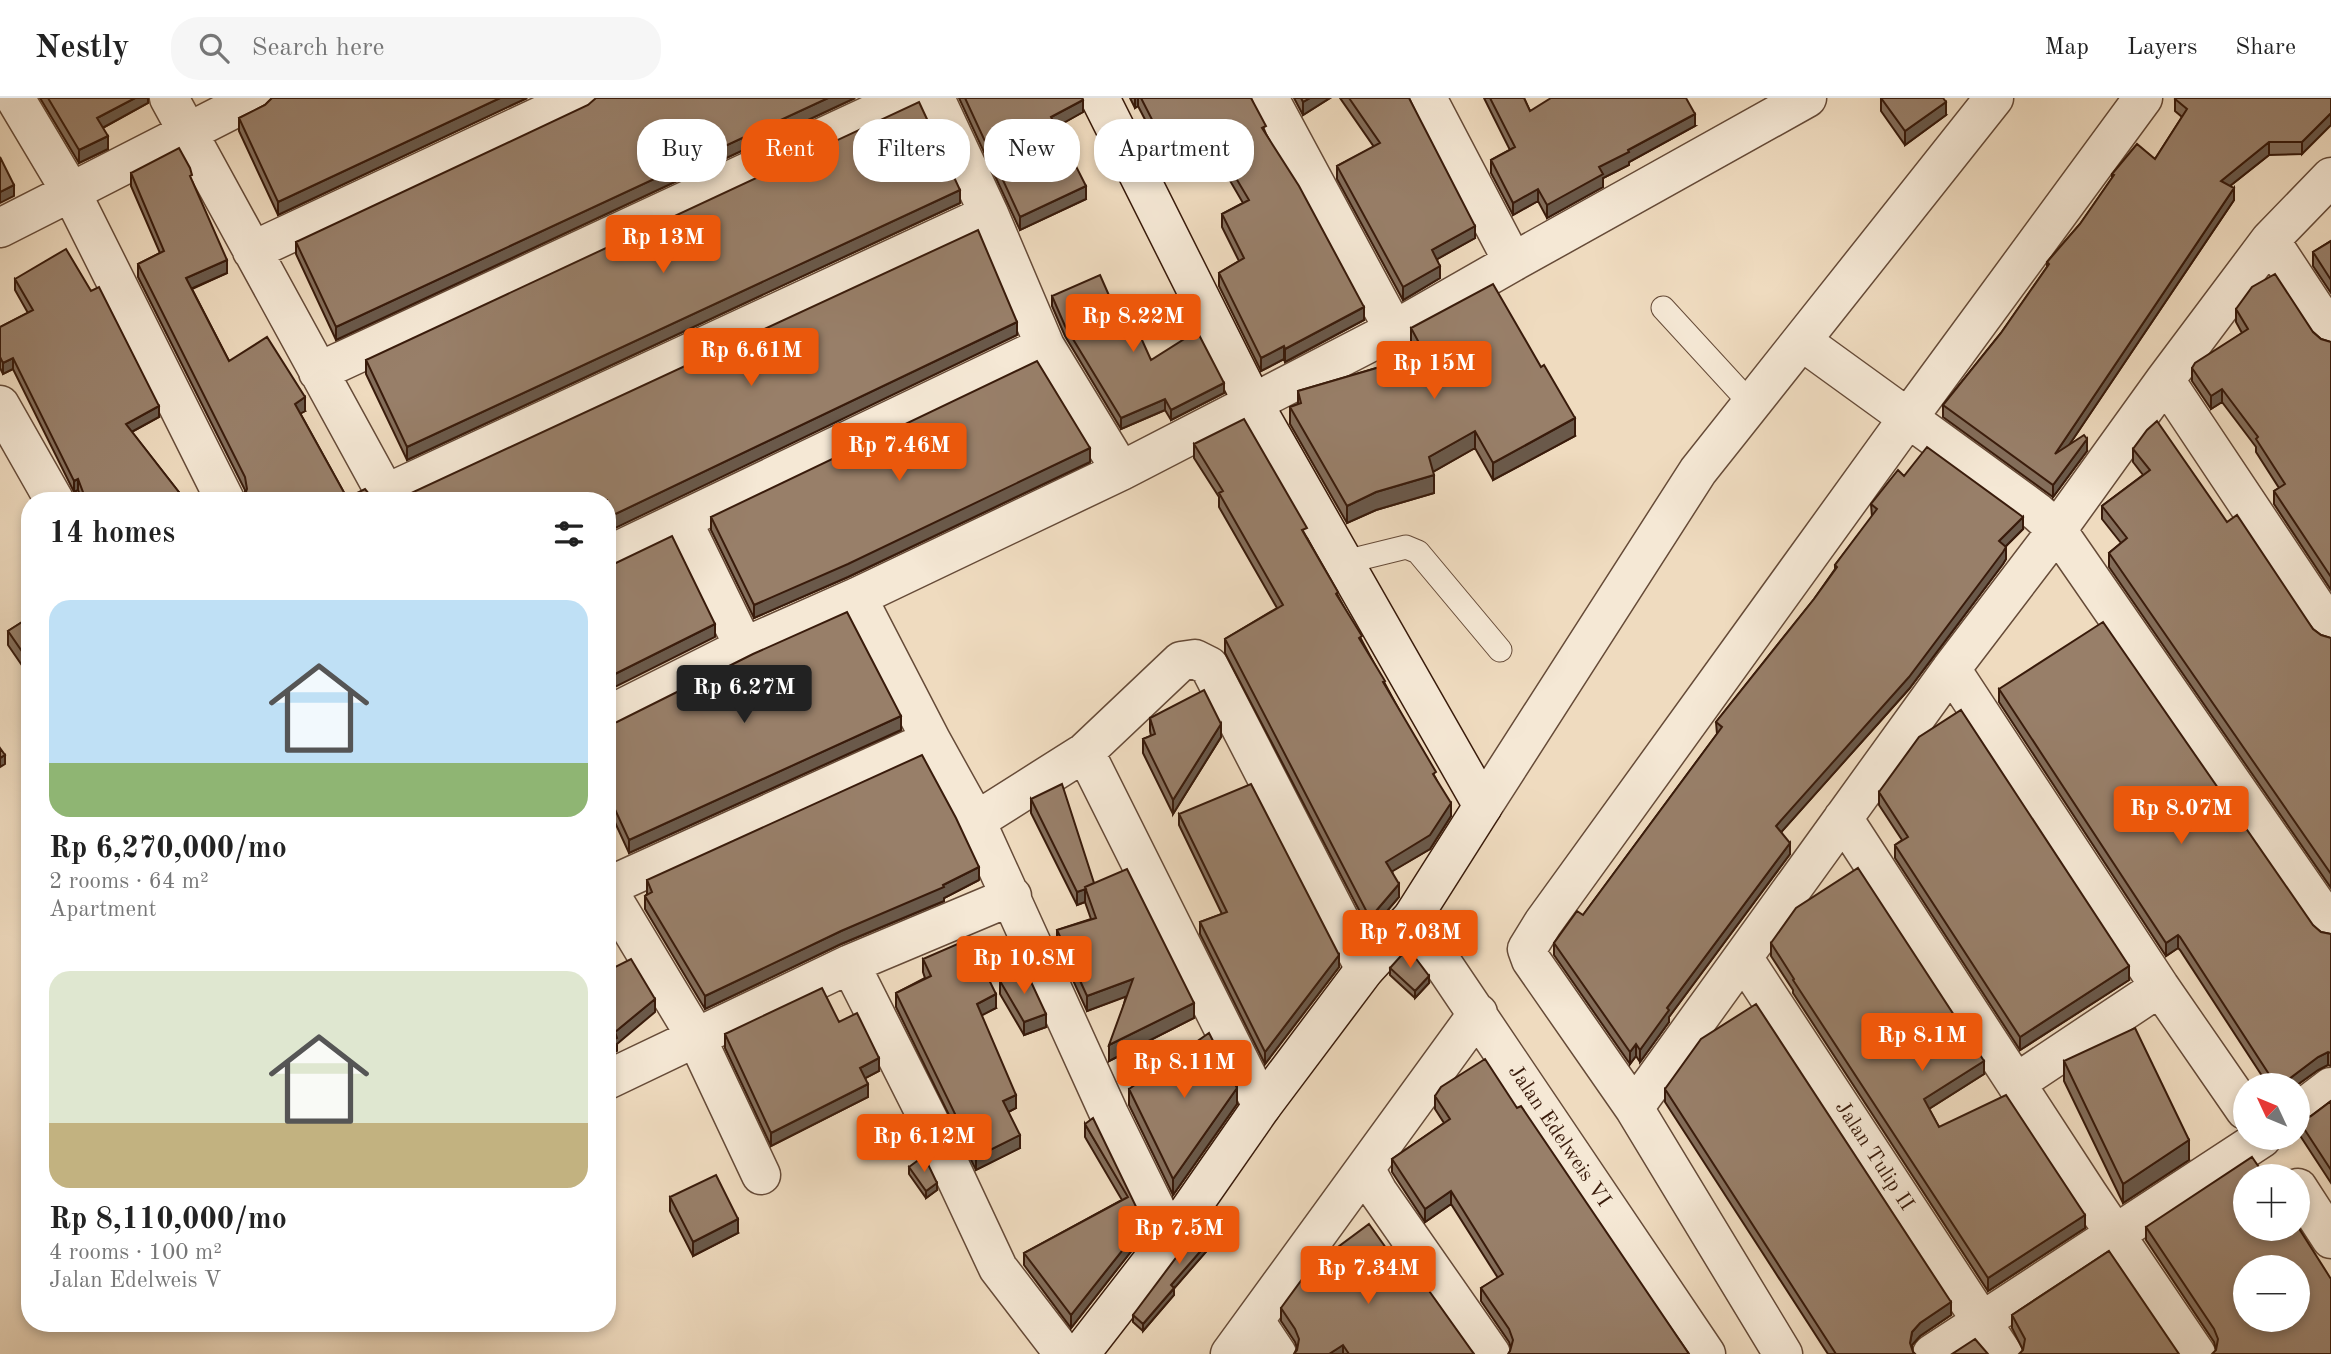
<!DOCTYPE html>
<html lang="en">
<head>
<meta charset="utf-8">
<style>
	:root { --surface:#fff; --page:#f6f6f6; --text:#222; --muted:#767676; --line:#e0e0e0; --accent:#ea580c }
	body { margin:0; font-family:"Old Standard TT",serif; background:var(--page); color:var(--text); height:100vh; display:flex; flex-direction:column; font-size:26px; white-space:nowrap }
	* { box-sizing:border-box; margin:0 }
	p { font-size:23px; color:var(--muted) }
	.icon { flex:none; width:38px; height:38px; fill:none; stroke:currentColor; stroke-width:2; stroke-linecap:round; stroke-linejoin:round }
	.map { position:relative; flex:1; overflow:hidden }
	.details { position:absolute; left:21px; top:394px; width:595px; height:840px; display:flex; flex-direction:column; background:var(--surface); border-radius:28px; box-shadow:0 4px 10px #0003 }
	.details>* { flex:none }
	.hud { position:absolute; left:637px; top:21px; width:665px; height:63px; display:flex; gap:14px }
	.needle { width:46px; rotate:314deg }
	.buttons { position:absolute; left:2233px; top:975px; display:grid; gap:14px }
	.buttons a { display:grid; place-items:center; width:77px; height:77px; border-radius:50%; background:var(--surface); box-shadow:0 4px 10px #0003; font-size:35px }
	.price { position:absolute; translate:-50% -60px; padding:0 16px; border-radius:7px; background:var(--accent); color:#fff; font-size:23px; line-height:46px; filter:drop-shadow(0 2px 4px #0008) }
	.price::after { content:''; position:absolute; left:50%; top:42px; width:21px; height:16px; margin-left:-10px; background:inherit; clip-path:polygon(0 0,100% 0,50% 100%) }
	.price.active { background:#222; color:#fff }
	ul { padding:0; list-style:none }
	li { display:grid; align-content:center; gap:14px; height:371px; padding:0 28px }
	li span { display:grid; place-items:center; height:217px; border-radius:21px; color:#555 }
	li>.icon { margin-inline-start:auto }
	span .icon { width:126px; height:126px; fill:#fffc; stroke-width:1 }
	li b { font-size:30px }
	h2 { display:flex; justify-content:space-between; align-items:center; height:84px; padding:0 28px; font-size:30px }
	.chip { padding:0 24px; border-radius:28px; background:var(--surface); box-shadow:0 4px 10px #0003; font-size:24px; line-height:63px }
	.chip.active { background:var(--accent); color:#fff }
	header { display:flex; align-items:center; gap:42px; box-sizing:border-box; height:98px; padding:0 35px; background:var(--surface); border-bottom:2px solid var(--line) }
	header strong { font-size:33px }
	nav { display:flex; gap:38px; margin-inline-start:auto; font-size:24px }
	.search { width:490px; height:63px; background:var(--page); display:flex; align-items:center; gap:18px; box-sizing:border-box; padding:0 24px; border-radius:28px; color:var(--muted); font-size:26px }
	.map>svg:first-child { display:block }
</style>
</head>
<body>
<header>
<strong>Nestly</strong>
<div class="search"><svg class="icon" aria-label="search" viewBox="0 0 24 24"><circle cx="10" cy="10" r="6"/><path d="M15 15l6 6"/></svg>Search here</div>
<nav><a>Map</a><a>Layers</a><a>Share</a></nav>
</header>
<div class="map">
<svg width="2331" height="1256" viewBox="0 0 2331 1256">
	<rect width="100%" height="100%" fill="#efdbbf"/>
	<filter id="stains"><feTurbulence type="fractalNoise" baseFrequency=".00286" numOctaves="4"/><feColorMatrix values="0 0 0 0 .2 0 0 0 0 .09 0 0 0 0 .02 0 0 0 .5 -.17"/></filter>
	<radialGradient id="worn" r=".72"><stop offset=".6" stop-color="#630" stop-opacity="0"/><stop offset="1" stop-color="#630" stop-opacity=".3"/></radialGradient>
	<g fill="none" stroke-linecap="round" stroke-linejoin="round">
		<g stroke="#664b38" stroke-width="25">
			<path id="lane" d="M1663,210L1752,307
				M1345,464L1406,449L1418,454L1500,552"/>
		</g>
		<g stroke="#664b38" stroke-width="41">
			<path id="street" d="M169,0L389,402
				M935,0L989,116
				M1427,0L1513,164L1807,0
				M2143,0L1908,320L2037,414L2057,432L2331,828
				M0,130L71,94L15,0
				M2270,142L2331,235
				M252,153L579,0
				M1394,232L1513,164
				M1045,248L1121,373
				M318,274L907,0
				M2165,282L2331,531
				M0,307L54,402
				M385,396L989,116L1045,248L607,458
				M225,402L71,94L255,0
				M682,422L744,549
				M1951,571L2160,889L2245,1012
				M607,618L744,549L857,499L1121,373L1394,232L1269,0
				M931,642L976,723L1110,1018L1170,1140
				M1085,654L1181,563L1195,561L1209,568L1365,871
				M1483,708L1698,373L1994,0
				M1843,720L2088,1096L2196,1256
				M976,723L1085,654L1262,1008
				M607,789L931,642L857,499
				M607,791L696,939L761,1077
				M1412,820L1706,1256
				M1744,861L2003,1256
				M850,866L930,1025L998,1170L1064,1256
				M607,982L850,866L1012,798
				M2016,985L2160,889
				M1634,1010L1951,571L2057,432L2165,282L2270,142L2331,79
				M2298,1014L2331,989
				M1366,1072L1378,1094L1491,1256
				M2298,1090L2331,1141
				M1255,1223L1277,1256
				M1230,1256L1478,915
				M1783,1256L1634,1010L1531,862L1527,851L1543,825L1908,320L1803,244
				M1932,1256L2262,1040"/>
		</g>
		<g stroke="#391b0b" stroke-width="41">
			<path id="secondary" d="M1080,1256L1170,1140L1262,1008L1365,871L1412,820L1483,708L1253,305L1100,0"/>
		</g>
		<use href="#lane" stroke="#f5e8d5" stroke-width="23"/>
		<use href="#street" stroke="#f5e8d5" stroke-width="38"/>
		<use href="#secondary" stroke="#f5e8d5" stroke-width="38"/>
	</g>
	<path fill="#836d5a" stroke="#391b0b" stroke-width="2" d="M40,0H148V5L103,30L108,51L79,65Z
		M272,0H527L278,117L239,33V20L265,7Z
		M855,0L336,242L296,156V144Z
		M959,0H1082L1083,14L1056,29L1086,101L1020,132Z
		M1130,0H1251L1266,36L1364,222L1285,264L1284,261L1261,273L1219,188V175L1239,163L1222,129V116L1243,105L1207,43L1167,64L1138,8L1135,10Z
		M1294,0H1330L1303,17Z
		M1340,0H1409L1475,140L1437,161L1440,180L1403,202L1337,81V68L1374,49Z
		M1484,0H1524L1530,13L1695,28L1629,64V67L1603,80V89L1547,120L1538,103L1513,117L1491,75V62L1510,52Z
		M1881,0L1946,17L1905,47L1881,13Z
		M2331,0L2302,56L2269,57L2230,88L2234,102L2069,347L2087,353L2053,399L1943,319V307L2001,235L2047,169V164L2080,126L2112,80V76L2155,61L2182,19L2175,13V1Z
		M131,75L192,83L227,175L192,191L229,263L305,313L300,315L347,400L374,402L244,400L245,395V392L138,179V166L160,155L131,88Z
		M960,105L407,362L366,276V262Z
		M2331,143V195L2313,168V154Z
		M15,181L159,319L132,334L185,402H82L78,392L74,394L13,271L3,276L0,270V229L28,215L15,192Z
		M1052,198L1122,227L1151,262L1224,295L1171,322L1165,312L1121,331L1065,238L1052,208Z
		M2236,211L2313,234L2321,241L2331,244V492L2274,406V393L2279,390L2256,354V349L2222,304L2211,311L2192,283V270L2242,235L2236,224Z
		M1411,230L1575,338L1493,382L1475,350L1433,374L1434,395L1376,412L1347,425L1290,326V309L1298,306V293L1417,258L1411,248Z
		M1194,346L1307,440L1436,681L1451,718L1430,751L1392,773L1399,799L1370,833L1225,555V541L1277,510L1219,409V399L1194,360Z
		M2133,351L2227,424L2313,531L2321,537L2331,540V790L2109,469V455L2121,445L2102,421V408L2143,377L2133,364Z
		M1090,364L848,479L754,520L711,432V419Z
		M1904,378L2023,431L2005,449L2006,461L2003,466L1909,591L1781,734L1790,756L1669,919V924L1640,964L1636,958L1630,966L1554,857V845L1583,817L1717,636L1716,624L1814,501L1835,471V467L1872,419L1871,406Z
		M30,519V579L8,547V533Z
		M1999,591L2321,834L2331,836V968L2328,967L2318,972L2297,987H2268L2180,852L2178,850L2166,858L1999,604Z
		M1150,620L1221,639L1173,716L1143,655V641L1151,638L1150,633Z
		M607,626L901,632L629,755L607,707Z
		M1879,694L2129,882L2020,952L1895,760V747L1902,742L1879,707Z
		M1031,701L1194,920L1109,963L1126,898L1087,913L1057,847V832L1091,821L1085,804L1077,807L1031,715Z
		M1179,716L1339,869L1265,966L1200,836V824L1222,816L1179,727Z
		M647,782H979L944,800V803L841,846L705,911L645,811V798L647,796Z
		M1771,845L1984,976L1929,1011L1939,1029L2085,1130L1988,1193L1793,895V892L1771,858Z
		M923,861L996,910L981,917L1016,1010L1008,1014L1020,1050L976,1072L896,909V895L925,880L923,874Z
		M1390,870L1429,885L1415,900L1390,877Z
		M1000,883L1046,929L1024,937L1000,896Z
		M839,924L879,973L865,980L868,999L771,1048L725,950V936Z
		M2064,963L2189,1062L2123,1105L2064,983Z
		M1129,991L1237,1006L1173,1097L1129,1007Z
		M1665,991L1951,1217L1920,1238L1912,1247L1913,1254L1915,1256H1828L1665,1004Z
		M1435,998L1517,1010L1689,1256L1510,1253L1511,1250L1509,1244L1481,1203V1190L1498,1180L1451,1106L1425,1124L1392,1074V1061L1444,1025L1435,1011Z
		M2331,1003V1085L2299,1036V1023L2311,1018Z
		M1085,1026L1144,1125V1137L1071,1230L1024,1167V1155L1122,1102L1085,1039Z
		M909,1069L937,1092L926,1100L909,1076Z
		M670,1099L738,1135L693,1158L670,1113Z
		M2146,1129L2331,1181L2216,1252L2214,1244L2146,1142Z
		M1225,1132L1174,1190V1197L1143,1233L1133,1224V1217Z
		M2109,1153L2023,1252L2012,1230V1217Z
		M1413,1188L1474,1256H1294L1297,1250L1295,1244L1281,1223V1210Z"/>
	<path fill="#6a594a" stroke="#391b0b" stroke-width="2" d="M135,0H148V5L97,33V20Z
		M500,0H527L278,117V104Z
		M828,0H855L336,242V229Z
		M1135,0H1138V8L1135,10Z
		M1310,0H1330L1303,17V4Z
		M1083,2V14L1051,32V19Z
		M1946,4V17L1905,47V33Z
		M2331,15V27L2302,56V44Z
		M1695,16V28L1629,64V67L1603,80V89L1547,120V107L1599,69L1628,52Z
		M1207,31V43L1167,64V51Z
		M108,38V51L79,65V52Z
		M2269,44V57L2221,95V83Z
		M14,87V98L0,105V94Z
		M1086,88V101L1020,132V119Z
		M2234,90V102L2055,368V356Z
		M1538,91V103L1513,117V105Z
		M960,92V105L407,362V349Z
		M1475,128V140L1432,164V152Z
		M227,162V175L186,193V180Z
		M1440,168V180L1403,202V189Z
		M1364,209V222L1285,264V251Z
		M1017,224V237L607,434V420Z
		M1284,248V261L1261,273V260Z
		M13,260V271L3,276V265Z
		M1224,285V295L1171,322V312Z
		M2222,291V304L2211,311V298Z
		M305,299V313L295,319V306Z
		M1165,301V312L1121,331V320Z
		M159,308V319L126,337V326Z
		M1575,320V338L1493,382V365Z
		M1475,333V350L1429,376V359Z
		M2087,341V353L2053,399V387Z
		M1090,350V364L848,479L754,520V507Z
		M1434,377V395L1376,412L1347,425V408L1376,394Z
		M78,381V392L74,394V383Z
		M2023,419V431L1999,455V443Z
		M2006,449V461L2003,466L1909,591L1776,740V728Z
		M715,526V539L607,593V580Z
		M901,618V632L629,755V742Z
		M1221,626V639L1173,716V702Z
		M5,657V666L0,669V660Z
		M1451,705V718L1430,751L1386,777V764Z
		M1790,745V756L1669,919V924L1640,964V952L1667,910Z
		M979,769V782L944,800V803L841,846L705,911V898L841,833L943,787Z
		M1399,786V799L1370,833V820Z
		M1085,791V804L1077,807V794Z
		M2178,837V850L2166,858V845Z
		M1339,857V869L1265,966V954Z
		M2129,868V882L2020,952V939Z
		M1429,878V885L1415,900V893Z
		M1133,881V896L1087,913V898Z
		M996,896V910L977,920V906Z
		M655,901V914L617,946V953L607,958V944L615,934Z
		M1194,905V920L1109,963V947Z
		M1046,916V929L1024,937V924Z
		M1636,946V958L1630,966V954Z
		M2328,954V967L2318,972L2297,987H2282L2285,984L2318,959Z
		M879,960V973L860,983V970Z
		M1984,963V976L1924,1014V1001Z
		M868,986V999L771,1048V1035Z
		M1237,990V1006L1173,1097V1081Z
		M1016,997V1010L1003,1017V1003Z
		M1020,1037V1050L976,1072V1059Z
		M2189,1042V1062L2123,1105V1086Z
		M937,1085V1092L926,1100V1093Z
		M1451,1093V1106L1425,1124V1111Z
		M2085,1117V1130L1988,1193V1180Z
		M738,1121V1135L693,1158V1144Z
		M1144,1125V1137L1071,1230V1217Z
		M1225,1125V1132L1171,1194V1187Z
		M1174,1190V1197L1143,1233V1226Z
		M1951,1204V1217L1920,1238L1912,1247L1910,1256V1245L1912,1234L1920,1225Z
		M1343,1247V1256H1329Z"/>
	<path fill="#987f69" stroke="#391b0b" stroke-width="2" fill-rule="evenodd" d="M48,0H135L97,20L108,38L79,52Z
		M272,0H500L278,104L239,20L265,7Z
		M596,0H828L336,229L296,144L588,7Z
		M965,0H1082L1083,2L1051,19L1086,88L1020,119Z
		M1141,0H1251L1266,28L1262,30L1299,88L1364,209L1285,251L1284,248L1261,260L1219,175L1244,160L1222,116L1249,102L1207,31L1167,51Z
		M1301,0H1310L1303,4Z
		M1349,0H1409L1475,128L1432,152L1440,168L1403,189L1337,68L1380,45Z
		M1490,0H1524L1530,13L1551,0H1686L1695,16L1628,52L1629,54L1599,69L1603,76L1547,107L1538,91L1513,105L1491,62L1515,49Z
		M1881,0H1943L1946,4L1905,33Z
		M2176,0H2331V15L2302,44H2269L2221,83L2234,90L2055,356L2084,337L2087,341L2053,387L1943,307L2001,235L2049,166L2047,164L2080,126L2114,77L2112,76L2137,46L2155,61L2187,11L2175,1Z
		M919,4L960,92L407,349L366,262Z
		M179,50L190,70L192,77L190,78L227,162L186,180L229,263L267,239L305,299L295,306L347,400L365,391L374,402H241L244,400L247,391L245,379L138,166L164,153L131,75Z
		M0,59L14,87L0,94Z
		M978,132L1017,224L607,420V402H404L409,396Z
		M2331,143V182L2313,154Z
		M66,151L91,193L99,189L159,308L126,326L185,402H109L108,400L101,402H86L78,381L74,383L13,260L3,265L0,259V229L33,212L15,181Z
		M2275,176L2313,234L2321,241L2331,244V479L2274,393L2285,386L2256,341L2258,339L2222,291L2211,298L2192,270L2195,265L2248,231L2236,211L2252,189Z
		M1100,177L1122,227L1133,222L1151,262L1197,233L1224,285L1171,312L1165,301L1121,320L1065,228L1052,198Z
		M1493,186L1541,269L1544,267L1575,320L1493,365L1475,333L1429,359L1434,377L1376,394L1347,408L1290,309L1301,305L1298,293L1425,256L1411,230Z
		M1037,263L1090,350L848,466L754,507L711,419Z
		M1244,321L1307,430L1302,432L1338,494L1336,496L1362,538L1359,540L1385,583L1383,584L1436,674L1433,676L1451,705L1430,737L1386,764L1399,786L1370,820L1225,541L1283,507L1219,395L1223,393L1194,346Z
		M2157,323L2227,424L2237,417L2313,531L2321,537L2331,540V776L2109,455L2127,440L2102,408L2150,372L2133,351L2147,332Z
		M1927,349L2023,419L1999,443L2006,449L2003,454L1909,579L1776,728L1790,745L1667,910L1669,912L1640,952L1636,946L1630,954L1554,845L1577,813L1583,817L1722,629L1716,624L1814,501L1837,469L1835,467L1877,411L1871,406L1898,372L1904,378Z
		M672,438L715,526L607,580V466L616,465Z
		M847,514L901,618L629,742L607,694V626L617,624L753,556Z
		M30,519V565L8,533Z
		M2103,524L2313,827L2321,834L2331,836V955L2328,954L2318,959L2285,984L2282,987H2276L2180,839L2178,837L2166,845L1999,591Z
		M1204,592L1221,626L1173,702L1143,641L1155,636L1150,620Z
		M1961,612L2129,868L2020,939L1895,747L1908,739L1879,694L1919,639Z
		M0,650L5,657L0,660Z
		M922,657L956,720L979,769L943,787L944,789L841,833L705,898L645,798L652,794L647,782Z
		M1062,686L1094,785L1085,789L1086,791L1077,794L1031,701Z
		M1251,686L1339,857L1265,954L1200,824L1227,814L1179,716Z
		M1858,770L1984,963L1924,1001L1939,1029L2006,997L2085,1117L1988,1180L1793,882L1794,881L1771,845L1796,810Z
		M1127,771L1194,905L1109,947L1133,881L1087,898L1057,832L1096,820L1085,789Z
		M969,841L996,896L977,906L1016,997L1003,1003L1020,1037L976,1059L896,895L931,878L923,861Z
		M1408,850L1429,878L1415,893L1390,870Z
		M631,861L655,901L615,934L617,940L607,944V873Z
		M1025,871L1046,916L1024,924L1000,883Z
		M822,890L839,924L857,915L879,960L860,970L868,986L771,1035L725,936Z
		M1756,906L1951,1204L1920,1225L1912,1234L1910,1245L1913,1254L1915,1256H1836L1665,991L1701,941Z
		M2135,930L2189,1042L2123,1086L2064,963Z
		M1209,935L1237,990L1173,1081L1129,991Z
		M1485,961L1517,1010L1521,1008L1689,1256H1508L1510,1253L1513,1242L1509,1231L1481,1190L1503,1176L1451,1093L1425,1111L1392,1061L1450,1021L1435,998L1441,989Z
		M2331,1003V1072L2299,1023L2311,1018Z
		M1093,1020L1144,1125L1071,1217L1024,1155L1128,1099L1085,1026Z
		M924,1058L937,1085L926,1093L909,1069Z
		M2252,1059L2265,1078H2245V1130H2298V1129L2331,1181V1256H2212L2216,1252L2218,1241L2214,1231L2146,1129ZM2245,1169H2298V1222H2245Z
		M716,1077L738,1121L693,1144L670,1099Z
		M1211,1113L1225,1125L1171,1187L1174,1190L1143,1226L1133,1217Z
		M1369,1126L1413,1188L1422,1183L1474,1256H1349L1343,1247L1329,1256H1294L1297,1252L1299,1241L1295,1231L1281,1210L1311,1169Z
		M2109,1153L2179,1256H2019L2023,1252L2025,1241L2012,1217Z
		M1975,1241L1988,1256H1952Z"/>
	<g text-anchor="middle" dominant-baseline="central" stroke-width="5" stroke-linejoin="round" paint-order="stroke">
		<g font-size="21" fill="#391b0b" stroke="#f5e8d5">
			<text transform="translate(1559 1038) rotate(56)">Jalan Edelweis VI</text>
			<text transform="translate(1874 1058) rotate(57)">Jalan Tulip II</text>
		</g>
	</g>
	<rect width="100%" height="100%" filter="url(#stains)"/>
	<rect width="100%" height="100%" fill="url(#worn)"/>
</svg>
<div class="buttons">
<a><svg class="needle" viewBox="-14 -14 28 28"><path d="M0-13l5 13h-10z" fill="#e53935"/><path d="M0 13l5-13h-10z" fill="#767676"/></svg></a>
<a>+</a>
<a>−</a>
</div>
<b class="price" style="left:663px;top:177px">Rp 13M</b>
<b class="price" style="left:1133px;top:256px">Rp 8.22M</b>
<b class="price" style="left:751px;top:290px">Rp 6.61M</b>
<b class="price" style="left:1434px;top:303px">Rp 15M</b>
<b class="price" style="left:899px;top:385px">Rp 7.46M</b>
<b class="price active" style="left:744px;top:627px">Rp 6.27M</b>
<b class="price" style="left:2181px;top:748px">Rp 8.07M</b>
<b class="price" style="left:1410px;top:872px">Rp 7.03M</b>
<b class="price" style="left:1024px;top:898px">Rp 10.8M</b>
<b class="price" style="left:1922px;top:975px">Rp 8.1M</b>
<b class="price" style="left:1184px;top:1002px">Rp 8.11M</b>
<b class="price" style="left:924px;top:1076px">Rp 6.12M</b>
<b class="price" style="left:1179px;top:1168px">Rp 7.5M</b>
<b class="price" style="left:1368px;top:1208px">Rp 7.34M</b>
<div class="hud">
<a class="chip">Buy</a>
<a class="chip active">Rent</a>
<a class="chip">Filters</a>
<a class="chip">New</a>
<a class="chip">Apartment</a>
</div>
<section class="details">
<h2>14 homes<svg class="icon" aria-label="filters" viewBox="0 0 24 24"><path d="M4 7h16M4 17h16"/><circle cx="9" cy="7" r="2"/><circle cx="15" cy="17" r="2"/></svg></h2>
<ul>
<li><span style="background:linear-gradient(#bfe0f5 75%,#8fb573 0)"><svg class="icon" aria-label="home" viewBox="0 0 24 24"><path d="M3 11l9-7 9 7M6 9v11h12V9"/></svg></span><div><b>Rp 6,270,000/mo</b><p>2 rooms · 64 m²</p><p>Apartment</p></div></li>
<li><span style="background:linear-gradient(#dfe7d0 70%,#c2b280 0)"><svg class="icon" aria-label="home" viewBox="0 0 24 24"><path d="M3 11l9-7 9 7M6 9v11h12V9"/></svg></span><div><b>Rp 8,110,000/mo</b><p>4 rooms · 100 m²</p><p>Jalan Edelweis V</p></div></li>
</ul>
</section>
</div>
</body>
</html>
